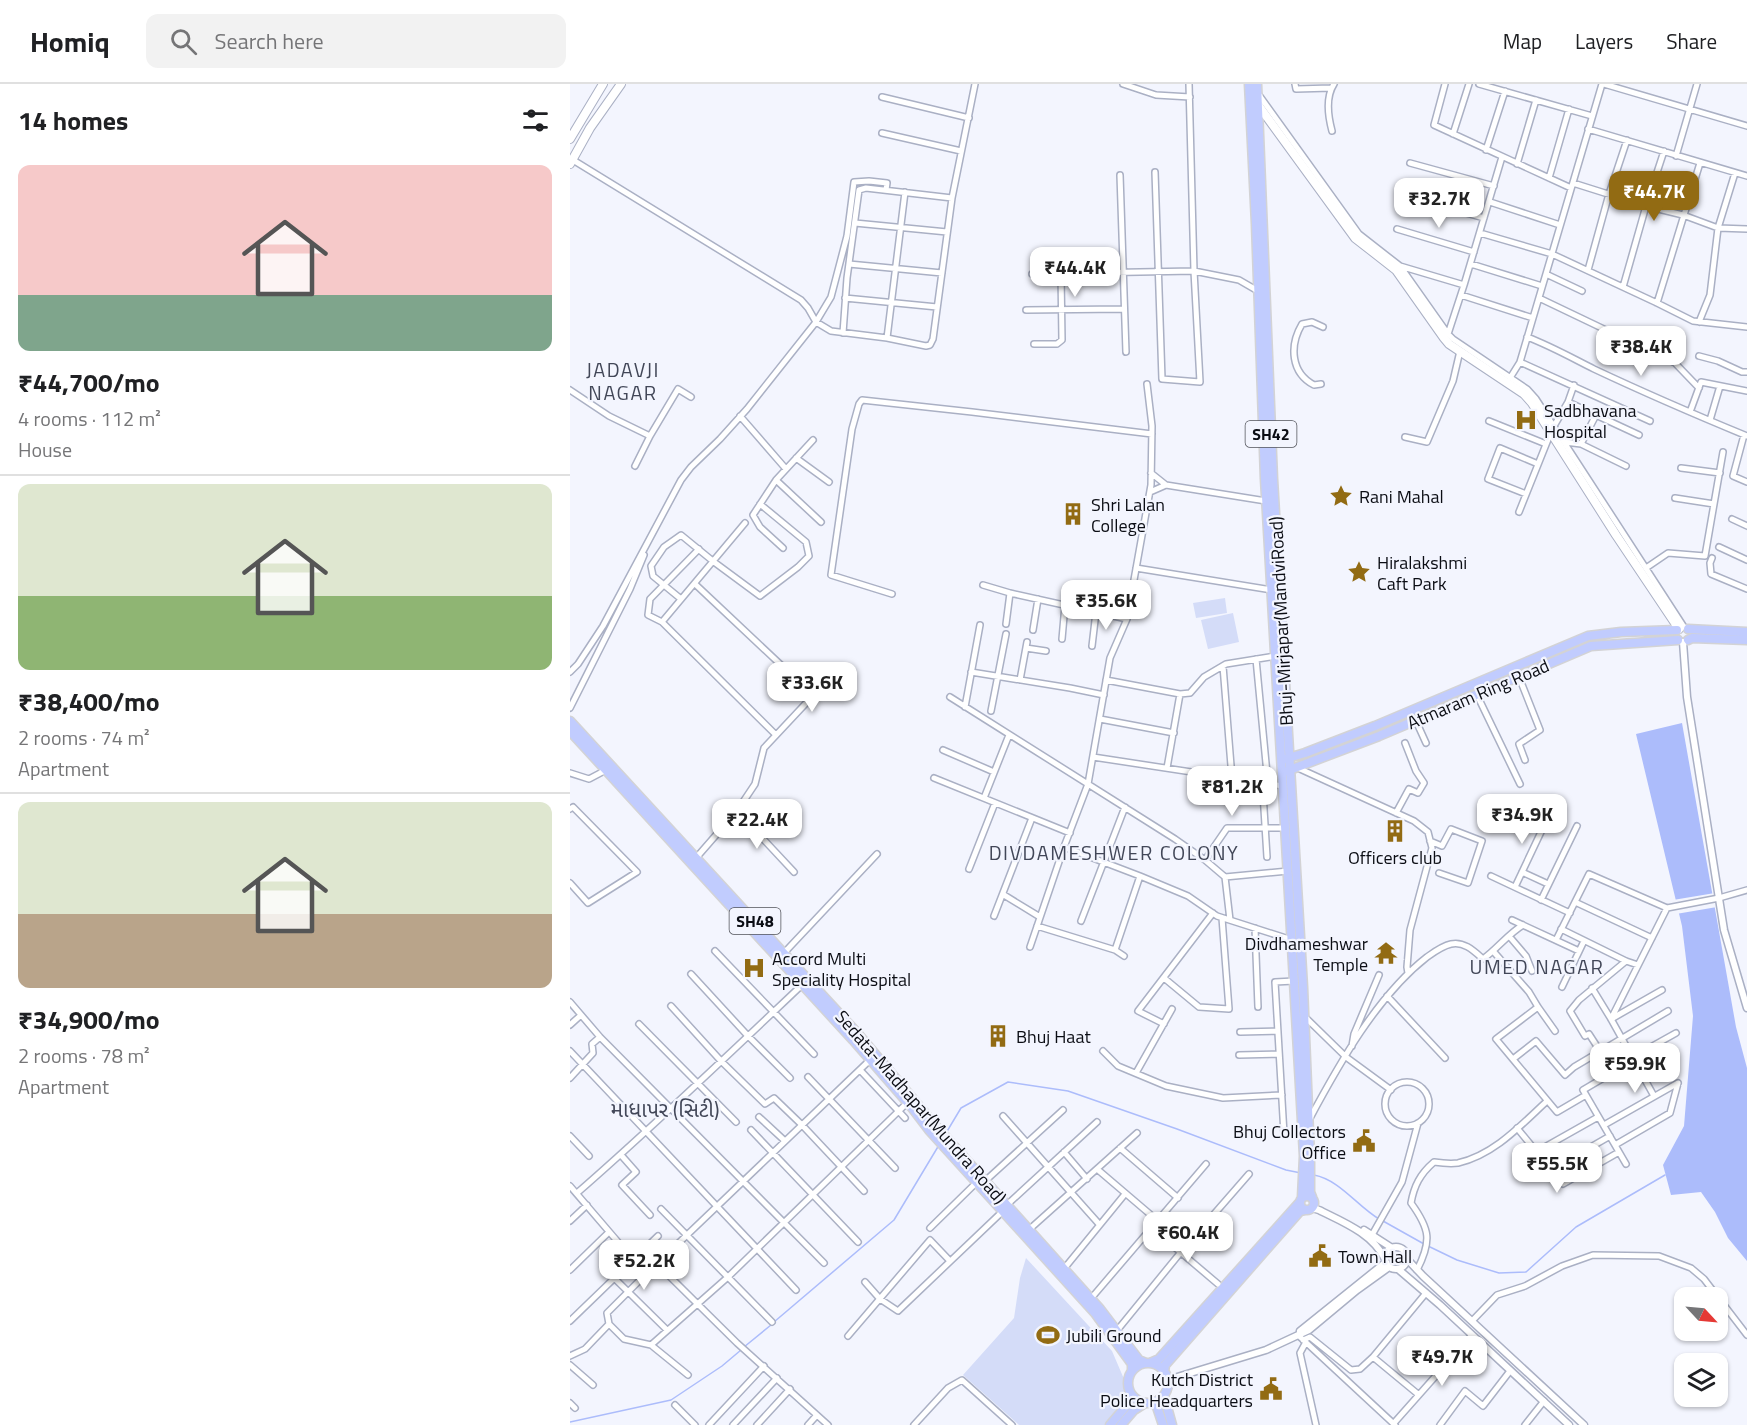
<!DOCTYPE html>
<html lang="en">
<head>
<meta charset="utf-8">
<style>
	:root { --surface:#fff; --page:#f2f2f2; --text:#202124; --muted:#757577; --line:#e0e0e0; --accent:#926b13 }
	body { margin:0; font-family:"Titillium Web","Noto Sans Gujarati",sans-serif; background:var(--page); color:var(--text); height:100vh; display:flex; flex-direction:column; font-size:22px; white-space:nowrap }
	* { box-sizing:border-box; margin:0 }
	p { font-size:20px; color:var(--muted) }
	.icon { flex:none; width:33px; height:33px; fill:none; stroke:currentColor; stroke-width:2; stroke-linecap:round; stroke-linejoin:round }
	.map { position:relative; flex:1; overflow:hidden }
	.panel { display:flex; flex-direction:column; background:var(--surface); width:570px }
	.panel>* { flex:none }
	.needle { width:39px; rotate:116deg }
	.tools { position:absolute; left:1104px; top:1203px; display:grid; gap:12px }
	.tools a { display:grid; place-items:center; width:54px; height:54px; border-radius:12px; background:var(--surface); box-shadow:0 2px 4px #0004; font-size:30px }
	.price { position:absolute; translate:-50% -51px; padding:0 14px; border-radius:12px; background:#fff; color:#222; font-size:20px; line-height:39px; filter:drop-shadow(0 2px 3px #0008) }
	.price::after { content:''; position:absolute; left:50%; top:36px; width:18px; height:14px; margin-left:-9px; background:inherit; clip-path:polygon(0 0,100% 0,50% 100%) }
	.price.on { background:var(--accent); color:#fff }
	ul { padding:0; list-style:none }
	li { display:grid; align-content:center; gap:12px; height:318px; padding:0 18px }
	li+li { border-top:2px solid var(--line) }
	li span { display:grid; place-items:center; height:186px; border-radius:12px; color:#555 }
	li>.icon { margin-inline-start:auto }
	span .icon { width:108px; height:108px; fill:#fffc; stroke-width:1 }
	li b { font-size:26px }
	h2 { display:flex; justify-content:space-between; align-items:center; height:72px; padding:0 18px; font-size:26px }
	header { display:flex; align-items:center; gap:36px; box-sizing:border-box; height:84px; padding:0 30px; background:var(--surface); border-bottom:2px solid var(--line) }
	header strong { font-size:28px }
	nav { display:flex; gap:33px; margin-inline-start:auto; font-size:21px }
	.search { width:420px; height:54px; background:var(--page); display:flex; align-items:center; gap:15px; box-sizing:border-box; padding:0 21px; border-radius:12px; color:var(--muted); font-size:22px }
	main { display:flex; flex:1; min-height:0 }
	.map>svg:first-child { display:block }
</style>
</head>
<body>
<header>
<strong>Homiq</strong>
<div class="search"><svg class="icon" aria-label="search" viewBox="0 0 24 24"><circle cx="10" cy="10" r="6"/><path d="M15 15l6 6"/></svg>Search here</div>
<nav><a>Map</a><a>Layers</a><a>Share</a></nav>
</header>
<main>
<section class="panel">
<h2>14 homes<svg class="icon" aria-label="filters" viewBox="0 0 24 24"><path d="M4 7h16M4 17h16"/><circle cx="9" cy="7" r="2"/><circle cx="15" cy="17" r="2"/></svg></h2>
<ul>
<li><span style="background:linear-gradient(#f6c9c9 70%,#7fa58c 0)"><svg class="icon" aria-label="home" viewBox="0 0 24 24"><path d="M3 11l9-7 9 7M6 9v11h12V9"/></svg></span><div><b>₹44,700/mo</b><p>4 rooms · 112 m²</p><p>House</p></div></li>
<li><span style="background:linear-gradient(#dfe7d0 60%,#8fb573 0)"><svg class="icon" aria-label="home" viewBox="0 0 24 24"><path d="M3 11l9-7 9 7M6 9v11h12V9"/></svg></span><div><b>₹38,400/mo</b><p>2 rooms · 74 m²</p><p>Apartment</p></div></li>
<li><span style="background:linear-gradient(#dfe7d0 60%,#b9a48a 0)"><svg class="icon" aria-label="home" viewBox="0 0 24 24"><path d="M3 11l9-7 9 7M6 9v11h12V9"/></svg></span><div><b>₹34,900/mo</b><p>2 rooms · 78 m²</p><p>Apartment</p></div></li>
</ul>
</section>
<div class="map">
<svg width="1177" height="1341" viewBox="0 0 1177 1341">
	<rect width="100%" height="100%" fill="#f3f5fe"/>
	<path fill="#d4dcf8" d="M655,514L657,529L626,534L623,519Z
		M663,529L669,558L638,565L631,536Z
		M456,1174L542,1267L554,1295L555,1312L536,1341H449L393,1291L444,1234L450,1194Z"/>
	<path fill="#acbcfb" d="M1112,639L1166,943L1177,984V1177L1158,1154L1145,1128L1131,1108L1101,1111L1093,1081L1114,1042L1123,932L1112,842L1066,650Z"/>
	<path fill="#f3f5fe" d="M1145,809L1147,823L1106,830L1103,816Z"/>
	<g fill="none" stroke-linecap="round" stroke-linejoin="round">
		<path stroke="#acbcfb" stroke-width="1.5" d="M376,1049L391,1024L438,998L498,1007L607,1045L716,1086L731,1089
			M744,1091C770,1096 787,1122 809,1135
			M813,1137L854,1160
			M858,1162L887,1176L929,1189L956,1188L1006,1143L1095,1091
			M204,1238L324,1136L369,1061
			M174,1263L201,1241
			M0,1338L101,1316L152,1282L171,1266"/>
		<g stroke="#aab0c4" stroke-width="8">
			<path id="minor" d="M553,0L586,11L620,13
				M725,0L726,5L761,4
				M875,0L864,41L1001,104
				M909,0L1022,32
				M1034,0L1177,42
				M689,11L789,150L830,182L878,250L883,255L957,305L966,315L1114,543
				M312,13L399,34
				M1018,45L1177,92
				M762,47C758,32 755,14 764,0
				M312,49L391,67
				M883,50L899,0
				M916,66L935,7
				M1106,72L1127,0
				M3,76L231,216L238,224L246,238L261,247L317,254L356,262L360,261L363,255L382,114L405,0
				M840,79L924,102
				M947,80L966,16
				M585,88L592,295L630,298L624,187L619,0
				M550,91L556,268
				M979,94L999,25
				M1003,99L1076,122L1113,131L1148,144L1177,145
				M842,114L914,134
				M920,118L990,141
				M285,139L377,148
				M827,145L904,168
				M910,149L982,170L1087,219L1123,237L1177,243
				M279,180L372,189
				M901,180L972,202
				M830,182L894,201
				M1018,186L1039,110L1057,56
				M462,190L624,187L669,196L688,207
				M976,190L1012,207
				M1053,203L1076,122L1094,67
				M891,211L963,234
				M275,214L367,223
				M969,214L1105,279L1129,304
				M1087,219L1130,79
				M456,226L554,225
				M1129,238L1140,211L1148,144L1165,89
				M273,249L277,194L289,106L296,104L382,114
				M878,250L894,201L932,73
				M957,253C981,262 1002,274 1024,285C1075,309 1126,331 1177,352
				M317,254L335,108
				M464,260H487L492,256L491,190
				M1129,272L1148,277L1172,288H1177
				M950,278L1080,337
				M940,294L950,278L1032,0
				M751,300L744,301C721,289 719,262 732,240L742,238L753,243
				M0,306L39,332L80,352L108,305L121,313
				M998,318L1069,351
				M1120,328L1131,298L1177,307
				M170,332L216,385
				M1140,336L1150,302
				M919,337L976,360
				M984,342L998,318L1004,301
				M1174,351L1163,392L1177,398
				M835,353L857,358L883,297L890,267
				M995,358L1011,360L1056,382
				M1011,360L1026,331
				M226,374L259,398
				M65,382L80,352
				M1111,384L1150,389
				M581,389L596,401L696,417
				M206,396L251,438
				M580,408L596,401
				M956,410L918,395L930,364L968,380
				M1105,414L1144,420
				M949,428L981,348
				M1162,435L1177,442
				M1149,463L1177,476
				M213,464L190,443L183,431L206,396L243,356
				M129,465L80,515L78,531L92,538L175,439
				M1142,474L1140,479L1141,490L1177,505
				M566,484L702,506
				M1076,484L1098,469L1135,472L1153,368
				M125,500L228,597L238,608L239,616L194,664L185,700L167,727L126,774
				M413,501L440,509L557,535
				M322,510L261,491L282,345L289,320L292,316L402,328L582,350
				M111,515L83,492L81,482L94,463L111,451L144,478L190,512L228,483L239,472L236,458L190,420
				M92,538L206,651
				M436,540L440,509
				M463,546L468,515
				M492,555L495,521
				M522,562L526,528
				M456,564L476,567
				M686,575L698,700
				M653,582L662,694
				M0,588L8,580L33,542L111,396L121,383L150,355L177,325L246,238L261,213L277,152L284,98L299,97L317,99L316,106
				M401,588L500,604L534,611
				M949,593L970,646L949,660L955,676
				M450,596L457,558
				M536,596L610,610L620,609L634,593L656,580L706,572
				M907,611L950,700
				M380,613L605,755L635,776L655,793L718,787
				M395,623L410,541
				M0,624L60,505L74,471
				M421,627L436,550
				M530,635L604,649
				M846,637L856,659
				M373,666L424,688
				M523,673L713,702
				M597,684L610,610
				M728,684L844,737L858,748L862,764L840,846L837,883L838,889
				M0,689L19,695L36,686
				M364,694L500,749
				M626,709L662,714L693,709L697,773
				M414,714L439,651
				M0,725L3,723L67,788L18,819L0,799
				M167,727L224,788
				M826,729L839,705L848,709L854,699L846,687L835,659
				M860,757L872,762L881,745L912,757L898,799L869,789
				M494,763L570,792L618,812L647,832L722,856
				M635,776L657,744H716
				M399,785L425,719
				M952,788L978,800
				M921,792L1000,829
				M655,793L660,836
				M945,803L980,729
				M434,811L470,833
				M971,816L1007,742
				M1005,818L1082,854
				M424,832L462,734
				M942,836L1009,867
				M511,837L555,723
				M467,842L545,866L554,872
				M685,844L688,923
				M991,845L1056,877L1068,881
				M939,852L956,872L962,887
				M986,856L1019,790L1097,824L1149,814L1177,806
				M460,863L494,763L518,700L540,574L557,535L581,401L582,342L577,300
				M545,866L570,792
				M145,867L244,970
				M923,867L959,908L968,923L985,947
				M214,869L307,770
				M121,890L178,952L220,994
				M594,894L629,923L659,925L652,834
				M992,903L1014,857
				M1022,904L1041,935L1084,1012
				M817,912L875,974
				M0,918L30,953L254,1179
				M101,922L151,977L195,1020L204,1014L232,1041L294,1107
				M968,923L926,955L987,1028L1016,1011
				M735,933L776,973L821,1006
				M1043,934L1092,906
				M1041,935L1097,824
				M69,940L166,1038
				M594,940L568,927L643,829
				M0,941L11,931
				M670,948L708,947
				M782,962L784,950L809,891
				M0,967L226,1206
				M533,967L548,982L596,1002L653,1014L712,1011
				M1030,967L1019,950L1015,952L1000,927L1009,916L1056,877
				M669,971L709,970
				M1063,973L1106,949
				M943,975L966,957L995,991L1004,983L1098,927
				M290,986L335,1034
				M566,989L602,925
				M238,993L325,1084
				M0,994L23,969L22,960L30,953
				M815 1020a22 22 0 1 1 44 0a22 22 0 1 1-44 0Z
				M433,1032L529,1140
				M189,1033L215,1057
				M739,1036C769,980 807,912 857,873C864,868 872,862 881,860C894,857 904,867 913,875C927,865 938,850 953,841
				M1034,1041L1108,999
				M947,1044L993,1100L1049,1068
				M181,1046L288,1158
				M714,1050L705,898L724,897
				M0,1052L19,1072
				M1045,1061L1100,1029L1108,999
				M550,1064L608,1114
				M494,1068L517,1095
				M966,1068L1028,1033
				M51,1071L66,1088L52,1101L80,1131
				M1056,1080L1013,1006L1064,976
				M527,1085L588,1137
				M981,1086L1040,1052
				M414,1098L493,1026
				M0,1102L48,1158
				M7,1109C84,1042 158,971 233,900
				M440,1118L527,1038
				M91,1125L202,1238
				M0,1137L17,1121
				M462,1143L567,1049
				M360,1144L407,1098
				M582,1144L648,1200
				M802,1151L832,1098L848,1039
				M73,1166L167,1259L258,1341
				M33,1183L97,1246
				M0,1186L39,1148
				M493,1186L555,1110
				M847,1186C862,1157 860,1145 841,1119C844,1102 850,1090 864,1078C871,1079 880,1080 888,1079C924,1071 951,1041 977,1017
				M295,1198L310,1215L328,1227L433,1127
				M524,1211L636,1080
				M0,1237L88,1152
				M902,1237L927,1211L955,1202L992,1182L1023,1171L1089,1172L1121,1184L1134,1195L1177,1251
				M39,1240L54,1255L81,1261L118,1291
				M545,1249L611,1168L679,1090
				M728,1251L825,1341
				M278,1252L360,1156L380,1177
				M733,1256L740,1253L781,1286L790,1285L803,1273L856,1209
				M736,1258L730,1269L746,1341
				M81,1261L158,1193L338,1018
				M0,1272L15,1265L39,1240L37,1229L71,1195L301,975
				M803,1273L849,1311
				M0,1281L23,1301
				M0,1319L5,1324
				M105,1321L125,1341
				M824,1339L902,1251
				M139,1341L194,1282
				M163,1341L207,1294
				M187,1341L220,1305
				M238,1341L247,1331
				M344,1341L378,1304L392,1296L442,1341
				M870,1341L895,1307L913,1322L940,1287
				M955,1341L974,1317"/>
		</g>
		<g stroke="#aab0c4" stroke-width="9">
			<path id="tertiary" d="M1113,558L1117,613L1154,846L1177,924
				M742,1124L749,1126C773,1138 802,1149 815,1175
				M794,1146L822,1164
				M815 1174a11 11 0 1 1 22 0a11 11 0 1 1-22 0Z
				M837,1175L853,1192L1014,1341
				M828,1185L870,1221L999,1341
				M730,1247L816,1178
				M598,1300L604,1294L696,1266L739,1246L787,1206L819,1183"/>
		</g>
		<g stroke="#aab0c4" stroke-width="10">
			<path id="secondary" d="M686,18L785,154L826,186L874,254L879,260L954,310L962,319L1046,451L1109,545
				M0,55L33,0
				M0,80L20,44L51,0"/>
		</g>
		<g stroke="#d3d3d5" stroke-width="11">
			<path id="primary" d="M679,0L686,140L695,395L732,1037L734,1072L732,1113
				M687,0L703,395L733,903L740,1073V1108L742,1113
				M1118,545L1177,548
				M1118,556L1122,554L1177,556
				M0,637L289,951L365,1041L530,1225L569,1276L576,1279
				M0,647L283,956L343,1025L359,1046L525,1229L562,1280V1287
				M715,675L735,669L805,642L1018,552L1051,548L1107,546
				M717,687L809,652L1021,562L1108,556
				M730 1119a7 7 0 1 1 14 0a7 7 0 1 1-14 0Z
				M580,1279L589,1275L730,1118
				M558 1299a20 20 0 1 1 40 0a20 20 0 1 1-40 0Z
				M594,1288L595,1281L730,1127L735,1126
				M594,1312L602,1341
				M583,1318L587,1323L593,1341
				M540,1341L557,1321L562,1311
				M551,1341L564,1326L575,1319"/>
		</g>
		<use href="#minor" stroke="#fff" stroke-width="5"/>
		<use href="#tertiary" stroke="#fff" stroke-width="6"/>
		<use href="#secondary" stroke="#fff" stroke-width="8"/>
		<use href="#primary" stroke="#c1ccfe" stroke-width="8"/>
	</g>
	<defs>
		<g id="hospital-bare" transform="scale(1.8)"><path d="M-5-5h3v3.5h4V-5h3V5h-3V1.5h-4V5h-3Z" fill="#926b13" stroke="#f3f5fe" stroke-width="2.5" paint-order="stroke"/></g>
		<g id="sight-bare" transform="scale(1.8)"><path d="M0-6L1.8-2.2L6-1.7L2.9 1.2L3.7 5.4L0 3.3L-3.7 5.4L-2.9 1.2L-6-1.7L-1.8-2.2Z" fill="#926b13" stroke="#f3f5fe" stroke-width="2.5" paint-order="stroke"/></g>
		<g id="building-bare" transform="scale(1.8)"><path d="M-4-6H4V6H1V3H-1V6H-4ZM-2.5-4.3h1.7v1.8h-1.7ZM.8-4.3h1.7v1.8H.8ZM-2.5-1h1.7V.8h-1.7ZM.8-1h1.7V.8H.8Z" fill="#926b13" stroke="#f3f5fe" stroke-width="2.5" paint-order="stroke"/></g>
		<g id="temple-bare" transform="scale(1.8)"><path d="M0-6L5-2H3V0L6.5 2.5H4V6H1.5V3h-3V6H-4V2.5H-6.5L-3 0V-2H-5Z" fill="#926b13" stroke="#f3f5fe" stroke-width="2.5" paint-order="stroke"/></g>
		<g id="civic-bare" transform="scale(1.8)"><path d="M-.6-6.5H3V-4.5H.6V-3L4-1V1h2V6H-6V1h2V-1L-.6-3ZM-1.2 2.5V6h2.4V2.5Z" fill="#926b13" stroke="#f3f5fe" stroke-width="2.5" paint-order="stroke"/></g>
		<g id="stadium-bare" transform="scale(1.8)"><path d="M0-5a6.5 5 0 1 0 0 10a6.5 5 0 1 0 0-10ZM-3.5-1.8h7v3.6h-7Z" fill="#926b13" stroke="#f3f5fe" stroke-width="2.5" paint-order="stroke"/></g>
	</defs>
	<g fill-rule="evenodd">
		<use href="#hospital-bare" x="956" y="336"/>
		<use href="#sight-bare" x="771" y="412"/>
		<use href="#building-bare" x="503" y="430"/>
		<use href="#sight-bare" x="789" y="488"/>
		<use href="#building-bare" x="825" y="747"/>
		<use href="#temple-bare" x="816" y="869"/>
		<use href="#hospital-bare" x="184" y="884"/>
		<use href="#building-bare" x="428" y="952"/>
		<use href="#civic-bare" x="794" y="1057"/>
		<use href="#civic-bare" x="750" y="1172"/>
		<use href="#stadium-bare" x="478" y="1251"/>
		<use href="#civic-bare" x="701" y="1305"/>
	</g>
	<g text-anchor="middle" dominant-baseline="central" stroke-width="4.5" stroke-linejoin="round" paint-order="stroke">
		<g fill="#f3f5fe" stroke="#51535a" stroke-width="1.5">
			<rect x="675.5" y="337" width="51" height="26" rx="4.5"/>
			<rect x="159.5" y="824" width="51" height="26" rx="4.5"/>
		</g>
		<g font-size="16" font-weight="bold" fill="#0b0d14">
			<text x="701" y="350">SH42</text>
			<text x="185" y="837">SH48</text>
		</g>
		<g font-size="18" fill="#0b0d14" stroke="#f3f5fe" text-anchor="start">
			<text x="974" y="326">Sadbhavana<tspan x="974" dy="21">Hospital</tspan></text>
			<text x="789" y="412">Rani Mahal</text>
			<text x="521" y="420">Shri Lalan<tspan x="521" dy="21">College</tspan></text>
			<text x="807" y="478">Hiralakshmi<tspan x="807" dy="21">Caft Park</tspan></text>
			<text x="825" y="773" text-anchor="middle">Officers club</text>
			<text x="798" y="859" text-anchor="end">Divdhameshwar<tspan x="798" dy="21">Temple</tspan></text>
			<text x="202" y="874">Accord Multi<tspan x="202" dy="21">Speciality Hospital</tspan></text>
			<text x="446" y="952">Bhuj Haat</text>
			<text x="776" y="1047" text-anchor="end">Bhuj Collectors<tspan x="776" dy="21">Office</tspan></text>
			<text x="768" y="1172">Town Hall</text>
			<text x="496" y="1251">Jubili Ground</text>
			<text x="683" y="1295" text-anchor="end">Kutch District<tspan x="683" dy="21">Police Headquarters</tspan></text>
		</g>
		<g font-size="18" fill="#0b0d14" stroke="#f3f5fe">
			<text transform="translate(711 537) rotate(-93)">Bhuj-Mirjapar(MandviRoad)</text>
			<text transform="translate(908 610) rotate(-23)">Atmaram Ring Road</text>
			<text transform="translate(351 1023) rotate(49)">Sedata-Madhapar(Mundra Road)</text>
		</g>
		<g font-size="20" letter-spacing="1.5" fill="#424758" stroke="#f3f5fe">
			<text x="53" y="285">JADAVJI<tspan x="53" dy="23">NAGAR</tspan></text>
			<text x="544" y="768">DIVDAMESHWER COLONY</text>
			<text x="967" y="882">UMED NAGAR</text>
		</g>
		<g font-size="21" fill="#424758" stroke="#f3f5fe">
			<text x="95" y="1025">માધાપર (સિટી)</text>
		</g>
	</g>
</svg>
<div class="tools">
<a><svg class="needle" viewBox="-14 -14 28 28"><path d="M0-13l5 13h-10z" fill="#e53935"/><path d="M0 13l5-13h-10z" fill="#757577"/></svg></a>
<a><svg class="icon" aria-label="layers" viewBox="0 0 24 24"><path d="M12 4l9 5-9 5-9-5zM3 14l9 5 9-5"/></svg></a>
</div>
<b class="price on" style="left:1084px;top:138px">₹44.7K</b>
<b class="price" style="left:869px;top:145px">₹32.7K</b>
<b class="price" style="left:505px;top:214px">₹44.4K</b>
<b class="price" style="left:1071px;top:293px">₹38.4K</b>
<b class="price" style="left:536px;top:547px">₹35.6K</b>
<b class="price" style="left:242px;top:629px">₹33.6K</b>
<b class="price" style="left:662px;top:733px">₹81.2K</b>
<b class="price" style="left:952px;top:761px">₹34.9K</b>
<b class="price" style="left:187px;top:766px">₹22.4K</b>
<b class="price" style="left:1065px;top:1010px">₹59.9K</b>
<b class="price" style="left:987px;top:1110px">₹55.5K</b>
<b class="price" style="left:618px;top:1179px">₹60.4K</b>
<b class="price" style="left:74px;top:1207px">₹52.2K</b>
<b class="price" style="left:872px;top:1303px">₹49.7K</b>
</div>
</main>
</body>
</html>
